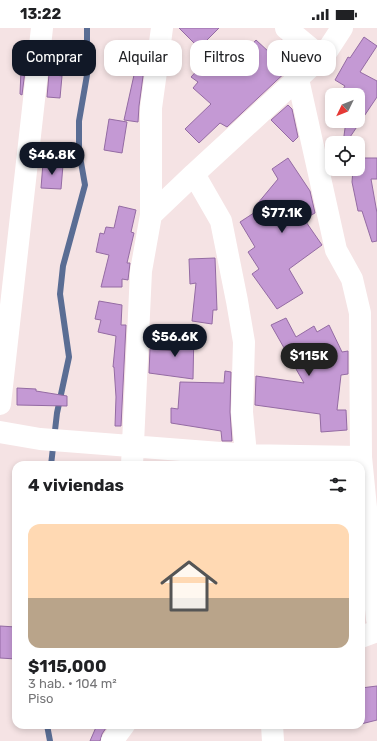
<!DOCTYPE html>
<html lang="es">
<head>
<meta charset="utf-8">
<style>
	:root { --surface:#fff; --page:#f2f2f2; --text:#202124; --muted:#757577; --accent:#111827 }
	body { margin:0; font-family:Rubik,sans-serif; background:var(--page); color:var(--text); height:100vh; display:flex; flex-direction:column; font-size:15px; white-space:nowrap }
	* { box-sizing:border-box; margin:0 }
	p { font-size:13px; color:var(--muted) }
	.icon { flex:none; width:22px; height:22px; fill:none; stroke:currentColor; stroke-width:2; stroke-linecap:round; stroke-linejoin:round }
	.map { position:relative; flex:1; overflow:hidden }
	.sheet { position:absolute; left:12px; top:433px; width:353px; height:268px; display:flex; flex-direction:column; background:var(--surface); border-radius:12px; box-shadow:0 2px 6px #0003 }
	.sheet>* { flex:none }
	.banner { position:absolute; left:12px; top:12px; width:353px; height:36px; display:flex; gap:8px }
	.needle { width:26px; rotate:227deg }
	.controls { position:absolute; left:325px; top:60px; display:grid; gap:8px }
	.controls a { display:grid; place-items:center; width:40px; height:40px; border-radius:8px; background:var(--surface); box-shadow:0 2px 6px #0003; font-size:20px }
	.price { position:absolute; translate:-50% -34px; padding:0 9px; border-radius:14px; background:var(--accent); color:#fff; font-size:13px; line-height:26px; filter:drop-shadow(0 1px 2px #0008) }
	.price::after { content:''; position:absolute; left:50%; top:24px; width:12px; height:9px; margin-left:-6px; background:inherit; clip-path:polygon(0 0,100% 0,50% 100%) }
	.price.current { background:#222; color:#fff }
	ul { padding:0; list-style:none }
	li { display:grid; align-content:center; gap:8px; height:212px; padding:0 16px }
	li span { display:grid; place-items:center; height:124px; border-radius:12px; color:#555 }
	li>.icon { margin-inline-start:auto }
	span .icon { width:72px; height:72px; fill:#fffc; stroke-width:1 }
	li b { font-size:17px }
	h2 { display:flex; justify-content:space-between; align-items:center; height:48px; padding:0 16px; font-size:17px }
	.tag { padding:0 14px; border-radius:12px; background:var(--surface); box-shadow:0 2px 6px #0003; font-size:14px; line-height:36px }
	.tag.current { background:var(--accent); color:#fff }
	.status { display:flex; justify-content:space-between; align-items:center; height:28px; padding:0 20px; background:var(--surface); direction:ltr }
	.status svg { height:11px; fill:currentColor }
	.map>svg:first-child { display:block }
</style>
</head>
<body>
<div class="status"><b>13:22</b><svg viewBox="0 0 49 12"><path d="M0 12V9h3v3zM5 12V6h3v6zM10 12V3h3v9zM15 12V0h3v12zM26 1h20v11H26zM47 4h2v5h-2z"/></svg></div>
<div class="map">
<svg width="377" height="713" viewBox="0 0 377 713">
	<rect width="100%" height="100%" fill="#f5e3e4"/>
	<g fill="none" stroke-linecap="round" stroke-linejoin="round">
		<path stroke="#5a6d94" stroke-width="6" d="M51,437L57,385L69,329L60,266L63,238L85,157L79,123V93L87,47V0
			M47,697L50,713"/>
	</g>
	<path fill="#c499d4" stroke="#946ba3" d="M179,0H219L199,20Z
		M364,9L377,18L360,44L377,53V69L346,115H343L346,93H358V67H339L345,58L335,52L348,29L350,30Z
		M256,12L269,24L281,12L294,23L284,35L290,40L227,99L220,95L199,115L185,101L211,76L193,60L198,54L191,49L214,24L231,39Z
		M128,22L146,26L139,78L138,94L124,92L134,47L119,45Z
		M21,42L25,43L22,67L20,66Z
		M49,46L62,48L60,70L47,69Z
		M288,77L292,81L298,109L293,114L271,92Z
		M109,91L127,94L122,125L104,122Z
		M288,130L310,163L315,185L304,191L322,217L289,241L303,265L277,281L270,271L252,246L259,241L248,224L255,219L240,194L263,179L258,175L278,151L272,141Z
		M358,130H377V151H371L377,185V213L372,214L362,183H358L352,154L353,141H358Z
		M43,135L63,137L61,161L41,160Z
		M119,178L136,182L131,204L134,205L127,235H130L128,252L122,251V259H101L109,227L96,224L100,205L104,206L106,199L114,200Z
		M215,230L217,282H213L212,296L192,293L196,255L190,256L189,231Z
		M99,273L122,277L121,297H126L121,398H115L116,369L114,339H113L116,308L98,304L101,292L95,291Z
		M286,290L296,309L314,298L317,304L329,297L342,324L348,323V346L341,347L337,382H346L347,402L321,404L320,386L255,377L256,348L304,355L271,297Z
		M177,301L194,302L193,351L149,345L150,321L176,323Z
		M225,343L231,344L230,384L232,413H222L221,403L171,395V380L178,381L180,354L224,355Z
		M17,360L36,361V363L67,368V378L17,377Z
		M0,598L16,599V631L0,630Z
		M377,658V692L361,696V660Z
		M97,697H108L102,706L100,713H90Z"/>
	<g fill="none" stroke-linecap="round" stroke-linejoin="round">
		<path stroke="#fff" stroke-width="22" d="M162,0L151,80V187L194,146
			M286,0L321,29
			M298,51L336,222L352,251L360,285L361,429L377,591
			M0,376L42,0
			M0,404L40,411L246,427L361,429
			M132,437L141,243L151,187
			M247,437L242,384L244,314L237,273L221,193L194,146L321,29L327,23L342,0
			M361,609L377,603
			M272,697L273,713
			M112,713L124,697"/>
	</g>
</svg>
<div class="controls">
<a><svg class="needle" viewBox="-14 -14 28 28"><path d="M0-13l5 13h-10z" fill="#e53935"/><path d="M0 13l5-13h-10z" fill="#757577"/></svg></a>
<a><svg class="icon" aria-label="locate" viewBox="0 0 24 24"><circle cx="12" cy="12" r="6"/><path d="M12 2v4M12 18v4M2 12h4M18 12h4"/></svg></a>
</div>
<b class="price" style="left:52px;top:148px">$46.8K</b>
<b class="price" style="left:282px;top:206px">$77.1K</b>
<b class="price" style="left:175px;top:330px">$56.6K</b>
<b class="price current" style="left:309px;top:349px">$115K</b>
<div class="banner">
<a class="tag current">Comprar</a>
<a class="tag">Alquilar</a>
<a class="tag">Filtros</a>
<a class="tag">Nuevo</a>
</div>
<section class="sheet">
<h2>4 viviendas<svg class="icon" aria-label="filters" viewBox="0 0 24 24"><path d="M4 7h16M4 17h16"/><circle cx="9" cy="7" r="2"/><circle cx="15" cy="17" r="2"/></svg></h2>
<ul>
<li><span style="background:linear-gradient(#ffd9b3 60%,#b9a48a 0)"><svg class="icon" aria-label="home" viewBox="0 0 24 24"><path d="M3 11l9-7 9 7M6 9v11h12V9"/></svg></span><div><b>$115,000</b><p>3 hab. · 104 m²</p><p>Piso</p></div></li>
</ul>
</section>
</div>
</body>
</html>
